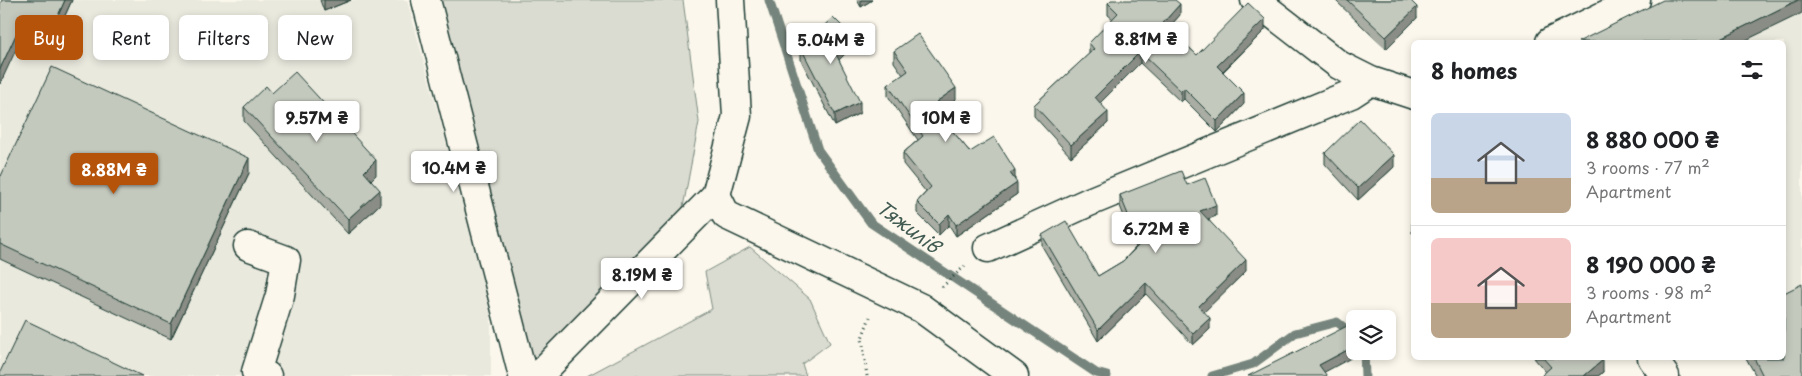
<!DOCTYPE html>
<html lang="en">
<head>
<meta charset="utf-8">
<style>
	:root { --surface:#fff; --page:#f2f2f2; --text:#202124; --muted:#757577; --line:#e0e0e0; --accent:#b45309 }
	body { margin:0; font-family:"Playpen Sans",sans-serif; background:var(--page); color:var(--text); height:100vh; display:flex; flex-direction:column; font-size:19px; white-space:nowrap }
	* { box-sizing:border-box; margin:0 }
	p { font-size:16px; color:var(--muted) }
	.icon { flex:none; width:28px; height:28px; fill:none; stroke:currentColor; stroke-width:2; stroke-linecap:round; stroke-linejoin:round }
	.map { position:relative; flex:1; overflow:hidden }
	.details { position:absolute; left:1411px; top:40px; width:375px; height:320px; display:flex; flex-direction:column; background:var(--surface); border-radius:8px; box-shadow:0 2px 8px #0003 }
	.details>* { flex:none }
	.top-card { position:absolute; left:15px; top:15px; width:475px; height:45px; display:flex; gap:10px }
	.buttons { position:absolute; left:1346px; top:310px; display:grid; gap:10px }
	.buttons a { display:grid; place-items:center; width:50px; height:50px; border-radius:8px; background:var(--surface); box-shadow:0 2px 8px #0003; font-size:25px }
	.price { position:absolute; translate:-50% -42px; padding:0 11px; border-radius:5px; background:#fff; color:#222; font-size:16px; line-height:32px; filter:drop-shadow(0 1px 2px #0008) }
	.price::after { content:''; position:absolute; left:50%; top:30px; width:15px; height:11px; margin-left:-8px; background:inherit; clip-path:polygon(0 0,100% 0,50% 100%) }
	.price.on { background:var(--accent); color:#fff }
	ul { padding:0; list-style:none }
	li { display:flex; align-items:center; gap:15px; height:125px; padding:0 20px }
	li+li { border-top:1px solid var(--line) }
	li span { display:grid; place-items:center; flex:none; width:140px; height:100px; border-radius:8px; color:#555 }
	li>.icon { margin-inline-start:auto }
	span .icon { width:60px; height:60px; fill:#fffc; stroke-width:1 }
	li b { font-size:21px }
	h2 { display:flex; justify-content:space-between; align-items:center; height:60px; padding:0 20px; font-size:21px }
	.tag { padding:0 18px; border-radius:8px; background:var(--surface); box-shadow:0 2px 8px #0003; font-size:18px; line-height:45px }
	.tag.on { background:var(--accent); color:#fff }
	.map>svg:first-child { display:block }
</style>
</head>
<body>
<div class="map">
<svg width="1802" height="376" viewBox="0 0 1802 376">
	<rect width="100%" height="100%" fill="#fbf7ec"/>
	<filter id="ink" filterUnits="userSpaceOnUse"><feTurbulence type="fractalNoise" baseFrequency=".02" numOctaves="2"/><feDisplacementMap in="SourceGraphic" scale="10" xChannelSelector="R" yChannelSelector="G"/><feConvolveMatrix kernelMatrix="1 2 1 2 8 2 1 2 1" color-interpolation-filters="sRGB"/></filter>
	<g filter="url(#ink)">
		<path fill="#eae9de" d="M8,0H407L491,305V376H0V18Z
			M1802,0V376L1784,358V42H1590Z"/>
		<path fill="#dbdcd1" stroke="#7d8c82" d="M426,0H683L699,122L678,234L523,376Z
			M750,247L810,299L830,343L802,364L806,376H587L712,309L705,272Z"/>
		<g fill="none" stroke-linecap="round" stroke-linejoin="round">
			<path stroke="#74847b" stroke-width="9" d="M769,0L818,150L871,223L1096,373L1107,376
				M1364,351L1365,376
				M1212,376L1253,364L1295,333L1337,322L1355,336"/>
			<g stroke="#1f3d34" stroke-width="31">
				<path id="minor" d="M426,0L523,376
					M730,0L737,116L716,195L726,215L921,308L1014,376
					M1255,0L1339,65L1371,81L1414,95
					M1550,42L1636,0
					M248,246L286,260L280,295L256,372L267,376
					M988,248L1089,202L1351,94L1371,81
					M1652,358L1665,376
					M538,376L716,195"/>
			</g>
			<path stroke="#1f3d34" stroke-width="3" stroke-dasharray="1 4" stroke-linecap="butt" d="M942,287L965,266
				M867,376L862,338L870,317"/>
			<use href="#minor" stroke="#fbf7ec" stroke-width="28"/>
		</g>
		<path fill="#a9ada3" stroke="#1f3d34" d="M2,0H72L48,53L20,41Z
			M320,0H351L324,11Z
			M857,0H872L861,7Z
			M1335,0H1410L1417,18L1386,49Z
			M1108,3L1180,15L1168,28L1197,55L1265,30L1223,72L1244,104L1217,132L1184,99L1181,102L1140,63L1100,103L1108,123L1071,157L1034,116V105L1089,54V43L1113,19L1108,15Z
			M852,47L839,60L860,113L835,126L801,60V48Z
			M894,51L956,99L941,109L944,121L970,152L1015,181L1017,194L956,236L949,225L939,235L917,213V202L926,192L903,164V153L918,140L888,96V85L903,75L894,62Z
			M272,93L376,175L371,180L380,204L348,234L244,121V107Z
			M1325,153L1394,167L1358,200L1325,164Z
			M249,173L171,339L0,259V176Z
			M1187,185L1216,216L1208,219L1246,271L1204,311L1210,329L1193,345L1146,294L1098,341L1042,246V235L1098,276L1123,261L1136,247L1120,206V195Z
			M1414,220V234L1412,233V221Z
			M1534,358H1600L1603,372L1598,376H1542L1546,372Z
			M1746,358H1784L1802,376H1756Z"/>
		<path fill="#898d85" stroke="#1f3d34" d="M65,0H72L48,53V38Z
			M324,0H351L324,11Z
			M861,0H872L861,7Z
			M1798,0H1802V13L1742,42H1713Z
			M1180,4V15L1163,34V23Z
			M1417,7V18L1386,49V37Z
			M1265,19V30L1217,77V66Z
			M20,26V41L0,84V69Z
			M852,36V47L835,64V52Z
			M1140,52V63L1095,108V97Z
			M956,88V99L936,113V102Z
			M1184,88V99L1181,102V91Z
			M1244,93V104L1217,132V121Z
			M860,102V113L835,126V114Z
			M1108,112V123L1071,157V145Z
			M944,113V124L940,116Z
			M1394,155V167L1358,200V188Z
			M249,158V173L171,339V324Z
			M376,160V175L364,187V172Z
			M1015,170V180L1010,173Z
			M1017,183V194L956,236V225Z
			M380,190V204L348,234V219Z
			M1216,205V216L1200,222V211Z
			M949,214V225L939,235V224Z
			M1246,260V271L1199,317V306Z
			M1146,283V294L1098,341V330Z
			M1210,318V329L1193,345V334Z
			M1355,346V351H1364L1319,375V365Z
			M1603,360V372L1598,376H1584Z"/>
		<path fill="#c4c9be" stroke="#1f3d34" d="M2,0H65L48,38L20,26L0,69V4Z
			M1111,0H1175L1180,4L1163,23L1197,55L1248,3L1265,19L1217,66L1244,93L1217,121L1184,88L1181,91L1140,52L1095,97L1108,112L1071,145L1034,105L1094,49L1089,43L1118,13L1108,3Z
			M1347,0H1410L1417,7L1386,37Z
			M1663,0H1798L1713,42H1578Z
			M833,17L852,36L835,52L860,102L835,114L801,48Z
			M918,34L956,88L936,102L944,113L940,116L970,152L994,137L1015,170L1010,173L1017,183L956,225L949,214L939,224L917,202L931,187L903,153L923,136L888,85L908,71L894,51Z
			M52,67L249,158L171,324L0,244V176H1Z
			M295,72L376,160L364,172L380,190L348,219L244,107L266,86L272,93Z
			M1360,119L1394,155L1358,188L1325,153Z
			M1181,171L1187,185L1205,178L1216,205L1200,211L1246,260L1199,306L1210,318L1193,334L1146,283L1098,330L1042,235L1066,221L1098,276L1123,261L1140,244L1120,195Z
			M1802,284V376H1763L1754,358H1784V293Z
			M25,320L142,376H0V372Z
			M1355,322V346L1319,365L1327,376H1248Z
			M1543,358H1600L1603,360L1584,376H1542V375L1551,367Z"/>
	</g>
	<g text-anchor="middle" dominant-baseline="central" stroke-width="4" stroke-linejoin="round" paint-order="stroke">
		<g font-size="19" font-style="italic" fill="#425b52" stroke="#fbf7ec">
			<text transform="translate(909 226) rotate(37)">Тяжилів</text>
		</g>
	</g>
</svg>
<div class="buttons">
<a><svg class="icon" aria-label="layers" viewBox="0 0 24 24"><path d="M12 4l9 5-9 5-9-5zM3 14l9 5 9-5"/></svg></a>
</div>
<b class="price" style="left:1146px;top:64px">8.81M ₴</b>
<b class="price" style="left:831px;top:65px">5.04M ₴</b>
<b class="price" style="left:317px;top:143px">9.57M ₴</b>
<b class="price" style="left:946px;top:143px">10M ₴</b>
<b class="price" style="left:454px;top:193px">10.4M ₴</b>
<b class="price on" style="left:114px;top:195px">8.88M ₴</b>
<b class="price" style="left:1156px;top:254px">6.72M ₴</b>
<b class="price" style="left:642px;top:300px">8.19M ₴</b>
<div class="top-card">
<a class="tag on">Buy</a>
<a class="tag">Rent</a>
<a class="tag">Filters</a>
<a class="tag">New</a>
</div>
<section class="details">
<h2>8 homes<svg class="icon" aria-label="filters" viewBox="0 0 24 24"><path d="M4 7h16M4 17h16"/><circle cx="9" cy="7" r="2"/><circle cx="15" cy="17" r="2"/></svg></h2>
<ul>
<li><span style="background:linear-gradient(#c9d6e8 65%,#b9a48a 0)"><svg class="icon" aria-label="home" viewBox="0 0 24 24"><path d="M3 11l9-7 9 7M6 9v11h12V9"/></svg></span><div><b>8 880 000 ₴</b><p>3 rooms · 77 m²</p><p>Apartment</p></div></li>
<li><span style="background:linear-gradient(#f6c9c9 65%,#b9a48a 0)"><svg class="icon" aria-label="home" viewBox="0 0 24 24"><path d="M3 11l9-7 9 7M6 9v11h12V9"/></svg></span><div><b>8 190 000 ₴</b><p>3 rooms · 98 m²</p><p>Apartment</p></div></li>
</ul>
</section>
</div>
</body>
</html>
